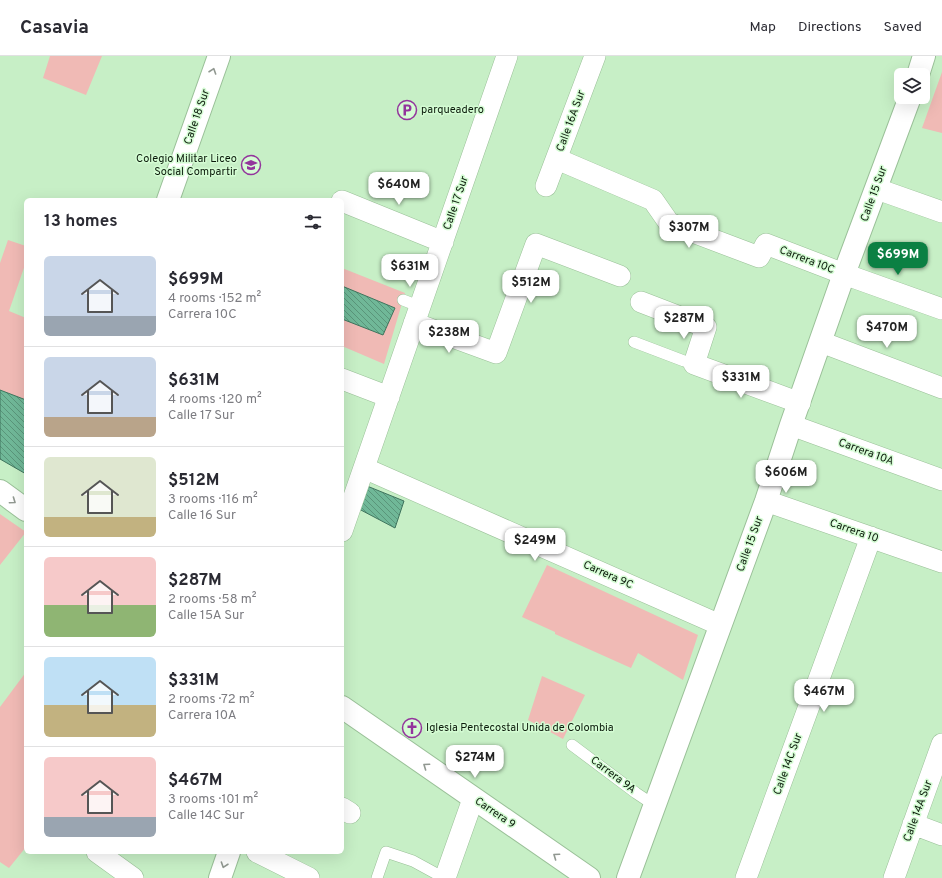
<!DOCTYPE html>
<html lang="en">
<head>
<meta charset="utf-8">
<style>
	:root { --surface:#fff; --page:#f2f2f3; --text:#2b2b33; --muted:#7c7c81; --line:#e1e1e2; --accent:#0b8043 }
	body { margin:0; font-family:Overpass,sans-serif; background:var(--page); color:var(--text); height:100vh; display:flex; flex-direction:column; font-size:15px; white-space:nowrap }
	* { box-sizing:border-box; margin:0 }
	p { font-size:13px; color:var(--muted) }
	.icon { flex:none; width:22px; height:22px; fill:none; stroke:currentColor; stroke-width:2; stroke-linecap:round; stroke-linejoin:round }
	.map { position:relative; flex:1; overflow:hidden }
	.side { position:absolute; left:24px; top:142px; width:320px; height:656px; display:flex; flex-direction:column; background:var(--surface); border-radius:6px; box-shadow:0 4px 16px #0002 }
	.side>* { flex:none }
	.fabs { position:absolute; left:894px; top:12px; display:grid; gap:8px }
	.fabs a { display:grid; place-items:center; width:36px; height:36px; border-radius:6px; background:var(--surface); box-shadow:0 4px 16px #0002; font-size:20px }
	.price { position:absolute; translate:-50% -34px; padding:0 9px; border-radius:8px; background:#fff; color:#222; font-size:13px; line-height:26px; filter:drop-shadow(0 1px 2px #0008) }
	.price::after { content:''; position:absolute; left:50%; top:24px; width:12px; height:9px; margin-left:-6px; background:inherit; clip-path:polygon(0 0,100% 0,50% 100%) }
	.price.active { background:var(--accent); color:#fff }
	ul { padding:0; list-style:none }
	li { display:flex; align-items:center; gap:12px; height:100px; padding:0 20px }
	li+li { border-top:1px solid var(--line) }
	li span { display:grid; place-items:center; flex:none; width:112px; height:80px; border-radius:6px; color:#555 }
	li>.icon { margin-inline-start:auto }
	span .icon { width:48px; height:48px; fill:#fffc; stroke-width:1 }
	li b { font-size:17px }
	h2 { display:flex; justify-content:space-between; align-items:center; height:48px; padding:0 20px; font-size:17px }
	header { display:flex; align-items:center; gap:24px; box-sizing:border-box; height:56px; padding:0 20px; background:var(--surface); border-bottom:1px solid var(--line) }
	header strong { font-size:19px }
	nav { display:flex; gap:22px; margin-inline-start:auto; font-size:14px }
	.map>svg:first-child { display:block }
</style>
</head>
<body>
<header>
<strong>Casavia</strong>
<nav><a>Map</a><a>Directions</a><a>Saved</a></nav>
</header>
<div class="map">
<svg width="942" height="822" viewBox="0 0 942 822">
	<defs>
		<pattern id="building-back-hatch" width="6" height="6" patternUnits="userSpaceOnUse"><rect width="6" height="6" fill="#70b898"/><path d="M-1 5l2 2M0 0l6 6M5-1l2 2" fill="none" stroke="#5a957a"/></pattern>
	</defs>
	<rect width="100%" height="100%" fill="#c7efc6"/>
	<path fill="#f0bab5" d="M50,0H102L86,39L43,22Z
		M942,16V77L922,72Z
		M8,184L26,190V206L9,255L26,262V344L0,334V207Z
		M342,212L405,237L384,308L342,290Z
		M0,458L26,476L0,509Z
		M547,509L698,579L683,624L638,597L631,612L555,578V576L522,561Z
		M26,616V791L9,812L0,806V651Z
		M542,620L585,639L563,683L528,664Z"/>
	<path fill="url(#building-back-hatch)" stroke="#3f745d" d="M342,230L395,252L383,279L342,263Z
		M0,334L26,344V418L0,403Z
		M367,430L404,445L395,472L359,453Z"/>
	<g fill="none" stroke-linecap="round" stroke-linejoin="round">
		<g stroke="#9ac098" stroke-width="12">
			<path id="service" d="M403,244L421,251
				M634,286L684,305L694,308
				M572,689L636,737L654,749
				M377,822L386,796L413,805L435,817L446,820"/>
		</g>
		<g stroke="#9ac098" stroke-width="22">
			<path id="minor" d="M557,103L653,144L669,167L759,201L766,188L844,218L942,253
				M546,130L595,0
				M877,133L942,156
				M342,145L443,186
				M641,246L706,271L694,308L800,347
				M414,267L496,297L536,188L620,220
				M821,286L942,332
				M342,323L389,341
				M791,369L942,424
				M364,412L720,569
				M766,445L942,506
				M342,475L507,0
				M342,752L350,757
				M913,768L942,779
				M97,796L133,822
				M257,796L309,822
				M445,822L473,743
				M746,822L871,481
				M894,822L942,688"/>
		</g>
		<g stroke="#9ac098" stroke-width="24">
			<path id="tertiary" d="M918,19L924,0
				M168,144L219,0
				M0,435L26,454
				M342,651L589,822
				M220,822L229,796
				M628,822L766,445L791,369L844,218L910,41"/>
		</g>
		<use href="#service" stroke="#fff" stroke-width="11"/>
		<use href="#minor" stroke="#fff" stroke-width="21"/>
		<use href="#tertiary" stroke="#fff" stroke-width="22"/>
	</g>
	<defs><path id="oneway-chevron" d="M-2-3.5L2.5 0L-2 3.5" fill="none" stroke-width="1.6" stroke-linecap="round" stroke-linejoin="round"/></defs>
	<g stroke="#919891">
		<use href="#oneway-chevron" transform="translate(213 15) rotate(-71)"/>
		<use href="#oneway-chevron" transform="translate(13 445) rotate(35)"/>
		<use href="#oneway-chevron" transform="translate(426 710) rotate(-145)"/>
		<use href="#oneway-chevron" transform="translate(556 800) rotate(-145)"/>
		<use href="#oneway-chevron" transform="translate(224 809) rotate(109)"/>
	</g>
	<defs>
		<g id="parking-ring" transform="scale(1)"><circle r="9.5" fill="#d4fcd3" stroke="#93349c" stroke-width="1.5"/><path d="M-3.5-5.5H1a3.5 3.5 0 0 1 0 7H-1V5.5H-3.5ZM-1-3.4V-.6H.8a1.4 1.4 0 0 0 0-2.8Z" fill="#93349c"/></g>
		<g id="school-ring" transform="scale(1)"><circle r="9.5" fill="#d4fcd3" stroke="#93349c" stroke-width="1.5"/><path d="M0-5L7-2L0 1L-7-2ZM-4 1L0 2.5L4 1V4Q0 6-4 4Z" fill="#93349c"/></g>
		<g id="church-ring" transform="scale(1)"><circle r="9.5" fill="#d4fcd3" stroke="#93349c" stroke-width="1.5"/><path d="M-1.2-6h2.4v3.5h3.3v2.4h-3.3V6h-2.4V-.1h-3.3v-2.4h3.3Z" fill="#93349c"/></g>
	</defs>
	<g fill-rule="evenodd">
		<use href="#parking-ring" x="407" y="54"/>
		<use href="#school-ring" x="251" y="109"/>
		<use href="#church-ring" x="412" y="672"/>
	</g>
	<g text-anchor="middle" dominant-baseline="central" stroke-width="3" stroke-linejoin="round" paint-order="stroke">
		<g font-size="11" fill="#0b1a0b" stroke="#d4fcd3" text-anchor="start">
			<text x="421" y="54">parqueadero</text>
			<text x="237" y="103" text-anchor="end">Colegio Militar Liceo<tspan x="237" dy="13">Social Compartir</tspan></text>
			<text x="426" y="672">Iglesia Pentecostal Unida de Colombia</text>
		</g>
		<g font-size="11" fill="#0b1a0b" stroke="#d4fcd3">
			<text transform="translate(197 61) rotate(-71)">Calle 18 Sur</text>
			<text transform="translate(571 65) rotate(-70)">Calle 16A Sur</text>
			<text transform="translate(874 138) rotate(-70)">Calle 15 Sur</text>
			<text transform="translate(456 147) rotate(-71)">Calle 17 Sur</text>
			<text transform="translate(807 204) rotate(21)">Carrera 10C</text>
			<text transform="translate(866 396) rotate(20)">Carrera 10A</text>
			<text transform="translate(854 475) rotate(19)">Carrera 10</text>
			<text transform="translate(750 488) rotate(-70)">Calle 15 Sur</text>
			<text transform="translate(608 519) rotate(24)">Carrera 9C</text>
			<text transform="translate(788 708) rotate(-70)">Calle 14C Sur</text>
			<text transform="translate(613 719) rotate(37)">Carrera 9A</text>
			<text transform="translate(918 755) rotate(-70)">Calle 14A Sur</text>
			<text transform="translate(495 757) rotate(34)">Carrera 9</text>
		</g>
	</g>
</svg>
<div class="fabs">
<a><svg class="icon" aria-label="layers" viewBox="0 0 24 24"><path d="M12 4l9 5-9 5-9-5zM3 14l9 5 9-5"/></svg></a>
</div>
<b class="price" style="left:399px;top:150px">$640M</b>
<b class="price" style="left:689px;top:193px">$307M</b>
<b class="price active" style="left:898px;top:220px">$699M</b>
<b class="price" style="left:410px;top:232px">$631M</b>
<b class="price" style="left:531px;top:248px">$512M</b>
<b class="price" style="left:684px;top:284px">$287M</b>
<b class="price" style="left:887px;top:293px">$470M</b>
<b class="price" style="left:449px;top:298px">$238M</b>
<b class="price" style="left:741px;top:343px">$331M</b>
<b class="price" style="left:786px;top:438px">$606M</b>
<b class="price" style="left:535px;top:506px">$249M</b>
<b class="price" style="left:824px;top:657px">$467M</b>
<b class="price" style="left:475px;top:723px">$274M</b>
<section class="side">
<h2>13 homes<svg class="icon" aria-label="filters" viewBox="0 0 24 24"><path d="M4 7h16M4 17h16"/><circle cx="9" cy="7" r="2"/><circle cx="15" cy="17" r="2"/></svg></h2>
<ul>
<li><span style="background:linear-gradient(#c9d6e8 75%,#9aa5b1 0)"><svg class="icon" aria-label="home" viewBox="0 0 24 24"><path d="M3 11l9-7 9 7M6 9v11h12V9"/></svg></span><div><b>$699M</b><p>4 rooms · 152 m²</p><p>Carrera 10C</p></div></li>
<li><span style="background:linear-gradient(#c9d6e8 75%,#b9a48a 0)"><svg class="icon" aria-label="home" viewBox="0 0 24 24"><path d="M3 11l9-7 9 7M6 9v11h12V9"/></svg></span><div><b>$631M</b><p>4 rooms · 120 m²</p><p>Calle 17 Sur</p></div></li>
<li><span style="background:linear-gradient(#dfe7d0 75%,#c2b280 0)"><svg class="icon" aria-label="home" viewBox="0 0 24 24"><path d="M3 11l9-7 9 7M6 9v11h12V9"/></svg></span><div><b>$512M</b><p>3 rooms · 116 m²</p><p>Calle 16 Sur</p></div></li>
<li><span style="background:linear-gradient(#f6c9c9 60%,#8fb573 0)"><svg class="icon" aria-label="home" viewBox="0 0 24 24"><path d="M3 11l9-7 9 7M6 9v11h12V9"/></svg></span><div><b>$287M</b><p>2 rooms · 58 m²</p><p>Calle 15A Sur</p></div></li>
<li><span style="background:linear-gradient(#bfe0f5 60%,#c2b280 0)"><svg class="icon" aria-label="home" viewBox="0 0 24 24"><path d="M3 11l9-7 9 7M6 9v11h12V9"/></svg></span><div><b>$331M</b><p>2 rooms · 72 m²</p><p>Carrera 10A</p></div></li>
<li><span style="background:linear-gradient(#f6c9c9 75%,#9aa5b1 0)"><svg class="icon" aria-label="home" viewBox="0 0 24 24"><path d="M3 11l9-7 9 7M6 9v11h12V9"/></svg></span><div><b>$467M</b><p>3 rooms · 101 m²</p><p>Calle 14C Sur</p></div></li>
</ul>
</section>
</div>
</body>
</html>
